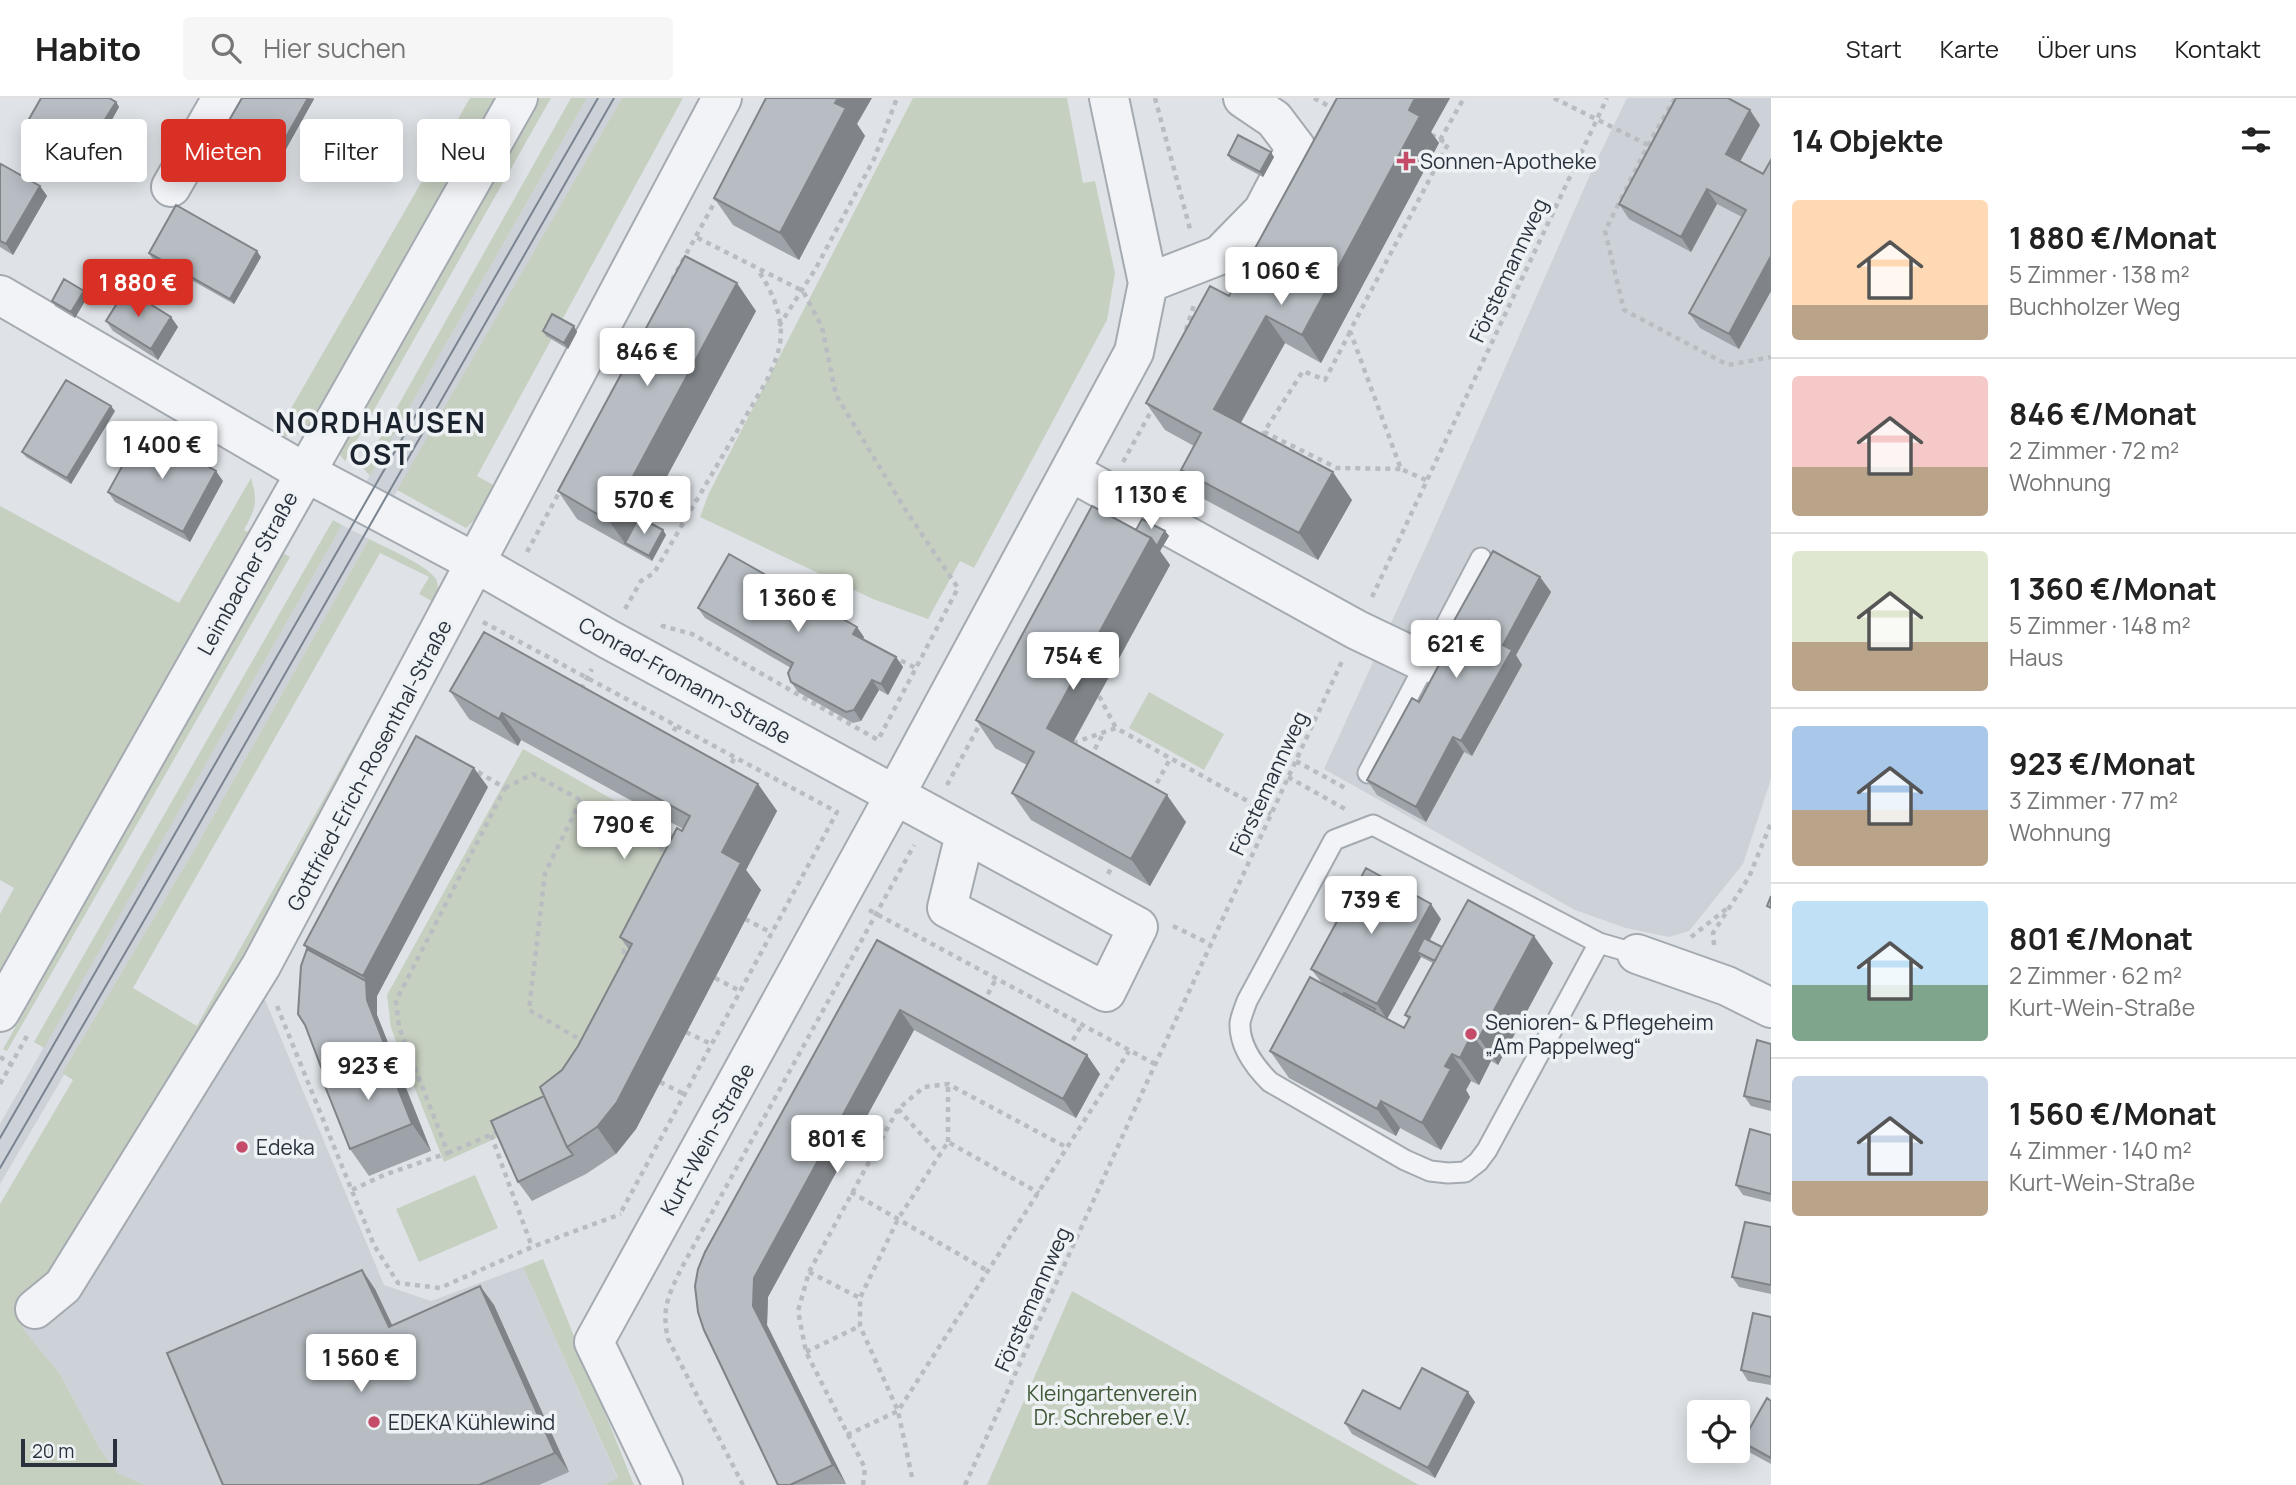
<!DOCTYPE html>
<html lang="de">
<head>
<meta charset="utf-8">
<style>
	:root { --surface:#fff; --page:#f6f6f6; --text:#222; --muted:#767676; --line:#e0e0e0; --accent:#d93025 }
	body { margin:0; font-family:Manrope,sans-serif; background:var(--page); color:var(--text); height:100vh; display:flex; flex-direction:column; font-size:26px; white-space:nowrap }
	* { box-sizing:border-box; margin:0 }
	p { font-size:23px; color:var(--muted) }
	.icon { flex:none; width:38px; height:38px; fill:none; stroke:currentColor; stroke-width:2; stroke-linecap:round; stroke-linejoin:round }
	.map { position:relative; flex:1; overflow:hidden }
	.drawer { display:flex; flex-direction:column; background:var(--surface); width:525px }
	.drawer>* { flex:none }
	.top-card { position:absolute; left:21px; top:21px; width:665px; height:63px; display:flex; gap:14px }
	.buttons { position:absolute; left:1687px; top:1302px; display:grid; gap:14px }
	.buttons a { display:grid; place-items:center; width:63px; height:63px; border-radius:7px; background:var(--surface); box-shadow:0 4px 18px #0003; font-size:35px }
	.scale { position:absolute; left:21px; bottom:18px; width:96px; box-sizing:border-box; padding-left:7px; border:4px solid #29323d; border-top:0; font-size:19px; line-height:24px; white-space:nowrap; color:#29323d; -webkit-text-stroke:5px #eef2f5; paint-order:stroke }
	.price { position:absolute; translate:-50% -60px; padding:0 16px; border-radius:7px; background:#fff; color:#222; font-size:23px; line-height:46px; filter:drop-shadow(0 2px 4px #0008) }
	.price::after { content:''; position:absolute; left:50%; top:42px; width:21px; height:16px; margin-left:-10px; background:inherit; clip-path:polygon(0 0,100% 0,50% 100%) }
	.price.active { background:var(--accent); color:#fff }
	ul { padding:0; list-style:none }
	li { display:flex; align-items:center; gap:21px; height:175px; padding:0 21px }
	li+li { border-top:2px solid var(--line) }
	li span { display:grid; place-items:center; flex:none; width:196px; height:140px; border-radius:7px; color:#555 }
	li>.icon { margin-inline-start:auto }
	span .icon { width:84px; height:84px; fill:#fffc; stroke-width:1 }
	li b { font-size:30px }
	h2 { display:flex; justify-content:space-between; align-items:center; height:84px; padding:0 21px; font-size:30px }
	.chip { padding:0 24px; border-radius:7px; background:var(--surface); box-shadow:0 4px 18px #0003; font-size:24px; line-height:63px }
	.chip.active { background:var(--accent); color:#fff }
	header { display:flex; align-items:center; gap:42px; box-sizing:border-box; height:98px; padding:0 35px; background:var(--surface); border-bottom:2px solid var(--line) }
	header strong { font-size:33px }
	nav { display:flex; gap:38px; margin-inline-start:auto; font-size:24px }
	.search { width:490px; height:63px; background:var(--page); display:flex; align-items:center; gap:18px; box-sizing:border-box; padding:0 24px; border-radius:7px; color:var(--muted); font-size:26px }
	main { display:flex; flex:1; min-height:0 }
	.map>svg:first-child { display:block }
</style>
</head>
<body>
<header>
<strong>Habito</strong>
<div class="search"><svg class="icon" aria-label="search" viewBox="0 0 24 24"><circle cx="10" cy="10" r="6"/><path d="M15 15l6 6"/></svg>Hier suchen</div>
<nav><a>Start</a><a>Karte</a><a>Über uns</a><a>Kontakt</a></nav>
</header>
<main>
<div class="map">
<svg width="1771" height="1387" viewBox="0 0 1771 1387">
	<rect width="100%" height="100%" fill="#dfe3e7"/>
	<path fill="#cdd2d9" d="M587,0H622L389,407L361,393Z
		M1627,0H1771V681L1743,766L1689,833L1669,839L1626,830L1575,812L1324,671L1435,429L1593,70Z
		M342,427L369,441L197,747L62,975L64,977L0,1086V1026Z
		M263,897L384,1187L431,1203L523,1169L618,1381L604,1387H145L118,1375L100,1351L60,1276L21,1230L207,933Z"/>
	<path fill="#c6d0c1" d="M470,0H503L310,329L295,337L274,340Z
		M534,0H551L345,363L340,357L341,349Z
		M571,0H587L370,378L363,370Z
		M622,0H683L477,378L497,389L480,417L466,430L397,392Z
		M913,0H1067L1083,85L1095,83L1115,175L1107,222L974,470L960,463L928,521L873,501L700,419L709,395Z
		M251,380C258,404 256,410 244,432L254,437L0,881V816L14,790L0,782V408L179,505Z
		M333,422L342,427L44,950L34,944Z
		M369,441C386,450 426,466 436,481C438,485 438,493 439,498L394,593L386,589L433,504L419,496L429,479L380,455L133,890L197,928L374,611L382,616L207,933L22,1230L60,1276L100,1351L118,1375L145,1387H0V1106L73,982L62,975L197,747Z
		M278,452L290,459L7,953L3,951L40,886L70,813Z
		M1149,594L1224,636L1204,672L1129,630Z
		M523,651L692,746L560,1011L444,1064L391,930L387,897Z
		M475,1077L498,1130L419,1164L396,1111Z
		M543,1161L634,1387H604L618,1380L523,1169Z
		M1072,1193L1419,1387H987Z"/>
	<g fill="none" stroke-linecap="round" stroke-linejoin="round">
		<g stroke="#a5aab1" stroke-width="23">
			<path id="service" d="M1368,675L1481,460
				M1599,845L1487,1052L1478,1064L1465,1074L1448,1075L1430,1073L1405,1062L1270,984C1255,969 1239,947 1240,925C1241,918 1245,909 1247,903L1334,742L1373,727L1599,845L1637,856"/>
		</g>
		<g stroke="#a5aab1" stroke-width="42">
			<path id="minor" d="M171,89L222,0
				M1148,185L1220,157L1263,113L1296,50L1274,21L1243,0
				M0,197L290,366L476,465L608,541L1138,829L1106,894L947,810L965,736
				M1071,374L1357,532L1426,565
				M1637,856L1727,888L1771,910
				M35,1211L63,1188L261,868L722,0
				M663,1387L594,1244L895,697L1134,254L1148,185L1109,0"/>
		</g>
		<g stroke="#a5aab1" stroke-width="42">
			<path id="tertiary" d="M0,914L518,0"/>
		</g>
		<path stroke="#b9bdc2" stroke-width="4.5" stroke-dasharray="5 5" stroke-linecap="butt" d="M1155,0L1190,131
			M1314,0L1334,11
			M1554,0L1650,48
			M1675,0L1648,47L1605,133L1624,212L1728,267L1771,259
			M1440,42L1464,0
			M672,182L718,98
			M779,228L816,170L874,61L897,0
			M1186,232L1195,204
			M1350,234L1325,282L1303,273L1264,334L1337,370L1401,371
			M1123,364L1154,308
			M1426,382L1401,371L1350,233L1448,46L1432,37
			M527,454L561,391
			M1372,499L1607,0
			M625,511L641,483L654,475L767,282C771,272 777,261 779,250C786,223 772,192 757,171
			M483,524L837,714L620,1116
			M662,530L663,528L692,536L878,642L958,490L905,411L836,297L822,229L803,193L696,139
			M892,558L916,570
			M581,591L592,571
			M1099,598L1116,630
			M669,642L677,627
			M1073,645L1116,630L1271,716
			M1090,660L1104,634
			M1296,663L1347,691
			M727,674L735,659
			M1288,679L1345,711
			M947,687L981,624
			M505,690L533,676L661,746L663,761
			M1152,694L1170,661
			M581,702L545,775L529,912L586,945
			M1108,776L1113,767
			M869,812L1155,966
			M745,821L772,835
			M1173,828L1210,846
			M1691,839L1730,808
			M1714,847L1713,835L1749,779L1771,725
			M624,866V852L628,844
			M715,880L740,893
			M983,905L996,881
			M277,908L374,1147L398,1185L440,1190L532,1149L621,1116
			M686,934L711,946
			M1068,951L1081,928
			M0,959L11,966
			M660,984L684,996
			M0,986L27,938
			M898,1011L940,1057
			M491,1037L532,1149
			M948,1044V986
			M448,1055L502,1032
			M352,1092L384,1077L448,1055L399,929L396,903L505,690L473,671
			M851,1094L988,1173
			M809,1174L860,1200
			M806,1254L860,1228
			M847,1337L898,1313L1129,953
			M912,1379L898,1313L860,1228V1200L898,1121L948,1044L1039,1095
			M743,1387L668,1241C661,1210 669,1196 682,1169L914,747
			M863,1387L865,1370L806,1254L798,1213L809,1174L898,1011L924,989L948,986L1068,1050
			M965,1387L1142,995L1343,561"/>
		<use href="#service" stroke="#f1f3f6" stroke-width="19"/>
		<use href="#minor" stroke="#f1f3f6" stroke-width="38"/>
		<use href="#tertiary" stroke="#f1f3f6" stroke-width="38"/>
		<path stroke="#7a8490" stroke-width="2" d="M0,1040L598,0
			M0,1070L153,807L614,0"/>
	</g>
	<path fill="#9da3a8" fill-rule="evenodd" d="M39,0H109L116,4L119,9L109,26L114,32L91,72L28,35L24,30L41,1Z
		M242,0H314V1L281,60L231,32L227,26Z
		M1337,0H1450L1431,34L1439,45L1321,265L1285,245L1241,325L1352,402L1318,462L1200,399L1181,372L1194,348L1165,332L1146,305L1229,198Z
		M857,26L865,38L799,162L733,127L714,100Z
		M1760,27L1740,63L1763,76L1771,62V193L1739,251L1700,230L1689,215L1742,119L1717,106L1691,154L1629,121L1619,106Z
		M1228,57L1274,59L1263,79L1231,62Z
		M0,69L40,88L47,98L13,157L0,149Z
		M149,155L261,159L234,206L152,160Z
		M84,193L88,198L75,220L55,208L52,203Z
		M756,213L644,421L663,432L666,437L652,463L577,421L558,393Z
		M171,219L178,229L158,262L113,233L106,223Z
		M574,228L577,234L568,251L546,238L543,233Z
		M115,313L71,386L26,359L22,354Z
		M223,383L190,444L115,404L108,394Z
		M1136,432L1165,433L1169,438L1160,453L1170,467L1073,645L1186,724L1150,788L1031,722L1012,695L1027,667L995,650L976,622Z
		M1540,479L1551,494L1516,557L1522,567L1472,658L1464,654L1426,724L1377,697L1367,682L1419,604L1451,545L1446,537Z
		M698,510L864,539L863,541L896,559L903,569L888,597L879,592L861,623L853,625L798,594L791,584V570L705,520Z
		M450,593L758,686L777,713L746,772L761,792L636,1031L616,1056L586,1076L532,1103L518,1084L544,998L578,948L629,852L620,839L683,731L521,642L518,648L469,621Z
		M488,689L377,898V917L431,1053L369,1078L350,1051L326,982L305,927L307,851L304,847Z
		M1441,821L1430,842L1442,849L1553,865L1498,967L1491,963L1479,987L1471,983L1466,992L1470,999L1441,1052L1400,1030L1396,1038L1289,980L1270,953L1322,885L1311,871ZM1421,859L1433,865L1405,917L1409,922L1404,930L1387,921Z
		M877,842L1100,976L1076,1020L914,932L768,1199L767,1227L846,1386L778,1387L704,1232Z
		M1771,946V1013L1751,1008L1744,998Z
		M1771,1037V1104L1743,1097L1736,1087Z
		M1771,1129V1196L1739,1189L1732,1179Z
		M362,1172L375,1191L392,1227L480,1188L494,1207L569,1374L539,1387H223Z
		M1771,1219V1287L1748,1283L1741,1272Z
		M1771,1303V1366L1749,1354L1742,1344Z
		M1475,1304L1435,1380L1352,1336L1345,1325L1400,1311Z"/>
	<path fill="#808488" d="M308,0L314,1L281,60L277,55Z
		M838,0H872L857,26L865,38L799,162L780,135Z
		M1415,0H1450L1431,34L1439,45L1321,265L1302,237L1409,12Z
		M116,4L119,9L108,29L104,23Z
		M1750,12L1760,27L1736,71L1726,56Z
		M110,27L114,32L91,72L87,66Z
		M1271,54L1274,59L1263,79L1260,74Z
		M40,88L47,98L13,157L6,146Z
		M1707,91L1717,106L1691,154L1681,139Z
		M257,153L261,159L234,206L230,201Z
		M1771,158V193L1739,251L1729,236Z
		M737,185L756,213L630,447L625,445L609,423Z
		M84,193L88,198L75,220L71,214Z
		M1266,218L1285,245L1233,338L1214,311Z
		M171,219L178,229L158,262L151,251Z
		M574,228L577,234L568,251L564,245Z
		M111,308L115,313L71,386L67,380Z
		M216,373L223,383L190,444L183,434Z
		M1333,374L1352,402L1318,462L1299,435Z
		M663,432L666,437L652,463L649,458Z
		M1165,433L1169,438L1160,453L1170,467L1066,657L1047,630L1151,440Z
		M1540,479L1551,494L1516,557L1522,567L1472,658L1461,643L1503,547Z
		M857,529L864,539L860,546L853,536Z
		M896,559L903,569L888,597L881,586Z
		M872,582L879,592L861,623L854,612Z
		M502,615L521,642L518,648L499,621Z
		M1453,639L1464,654L1426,724L1416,709Z
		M474,670L488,689L377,898V917L431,1053L412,1026L385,958L367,902L366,883L363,878Z
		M758,686L777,713L746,772L761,792L636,1031L616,1056L597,1029L722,754Z
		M1167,697L1186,724L1150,788L1131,761Z
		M1431,806L1441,821L1422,856L1417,854L1421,859L1387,921L1377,906Z
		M1534,838L1553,865L1498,967L1479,940Z
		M900,912L914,932L768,1199L767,1227L846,1386L833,1367L753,1208L754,1180Z
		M1472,936L1491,963L1479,987L1460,960Z
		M1452,956L1471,983L1466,992L1470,999L1441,1052L1422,1025L1445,968Z
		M1087,957L1100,976L1076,1020L1063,1001Z
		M1381,1003L1400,1030L1396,1038L1377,1011Z
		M362,1172L375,1191L402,1248L389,1229Z
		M480,1188L494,1207L569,1374L555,1355Z
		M1468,1294L1475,1304L1435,1380L1428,1370Z"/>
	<path fill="#b7bdc3" stroke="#808488" stroke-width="2" d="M41,0H109L116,4L104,23L110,27L87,66L24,30Z
		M242,0H308L277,55L227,26Z
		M766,0H838L835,5L846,10L780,135L714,100Z
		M1337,0H1415L1409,12L1420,18L1302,237L1266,218L1214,311L1333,374L1299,435L1181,372L1201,335L1146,305L1210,188L1229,198Z
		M1676,0H1728L1750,12L1726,56L1763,76L1771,62V158L1729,236L1689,215L1746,112L1707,91L1681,139L1619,106Z
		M1238,37L1271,54L1260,74L1228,57Z
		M1,66L40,88L6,146L0,143V69Z
		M176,107L257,153L230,201L149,155Z
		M685,158L737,185L609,423L558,393Z
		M64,181L84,193L71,214L52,203Z
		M126,191L171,219L151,251L106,223Z
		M552,216L574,228L564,245L543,233Z
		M66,282L111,308L67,380L22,354Z
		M142,332L216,373L183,434L108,394Z
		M1092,408L1151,440L1047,630L1167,697L1131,761L1012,695L1034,654L976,622Z
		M639,419L663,432L649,458L625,445Z
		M1142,421L1165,433L1157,448L1151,440L1136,432Z
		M1493,453L1540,479L1503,547L1512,552L1461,643L1453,639L1416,709L1367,682L1412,600L1419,604L1453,541L1446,537Z
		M729,456L857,529L853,536L896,559L881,586L872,582L854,612L846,614L791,584L788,575L793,565L698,510Z
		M484,534L758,686L722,754L741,765L617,1004L597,1029L567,1049L540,989L562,972L578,948L632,846L620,839L677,730L682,733L690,718L502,615L499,621L450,593Z
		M416,638L474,670L363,878L304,847Z
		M1366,770L1431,806L1377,906L1311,871Z
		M1771,798V810L1767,808Z
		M1468,802L1534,838L1479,940L1472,936L1460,960L1452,956L1445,968L1451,971L1422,1025L1381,1003L1377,1011L1270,953L1310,879L1404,930L1410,919L1405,917Z
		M1424,840L1442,849L1435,863L1417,854Z
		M877,842L1087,957L1063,1001L900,912L754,1180L753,1208L833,1367L790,1387H778L704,1232L698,1214L695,1188L698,1171L705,1154Z
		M307,851L366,883L367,902L394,971L385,958L326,982L305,927L298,916L301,868Z
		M1344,895L1375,911L1373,913L1343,897Z
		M1757,942L1771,946V1004L1744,998Z
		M385,958L412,1026L350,1051L323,983Z
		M544,998L567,1049L573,1057L518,1084L491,1023Z
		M1750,1031L1771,1037V1096L1736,1087Z
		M1745,1124L1771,1129V1187L1732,1179Z
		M362,1172L389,1229L480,1188L555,1355L479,1387H223L167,1255Z
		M1753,1215L1771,1219V1279L1741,1272Z
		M1422,1270L1468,1294L1428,1370L1345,1325L1363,1292L1400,1311Z
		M1767,1300L1771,1303V1360L1742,1344Z"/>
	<g fill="#c44c69" stroke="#eef2f5" stroke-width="2.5">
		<path d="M1402.5 52.5h7v7h7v7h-7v7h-7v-7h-7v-7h7z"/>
		<circle cx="1471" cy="936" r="7"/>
		<circle cx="242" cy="1049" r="7"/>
		<circle cx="374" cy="1324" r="7"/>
	</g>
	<g text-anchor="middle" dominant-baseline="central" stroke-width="7" stroke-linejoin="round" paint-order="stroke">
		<g font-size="21" fill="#29323d" stroke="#eef2f5" text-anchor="start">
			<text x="1420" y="63">Sonnen-Apotheke</text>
			<text x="1485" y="924">Senioren- &amp; Pflegeheim<tspan x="1485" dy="24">„Am Pappelweg“</tspan></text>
			<text x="256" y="1049">Edeka</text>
			<text x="388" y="1324">EDEKA Kühlewind</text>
		</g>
		<g font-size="21" fill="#29323d" stroke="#eef2f5">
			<text transform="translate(1508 172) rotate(-65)">Förstemannweg</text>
			<text transform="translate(247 475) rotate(-61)">Leimbacher Straße</text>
			<text transform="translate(685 582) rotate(29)">Conrad-Fromann-Straße</text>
			<text transform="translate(369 667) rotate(-62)">Gottfried-Erich-Rosenthal-Straße</text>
			<text transform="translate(1268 685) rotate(-65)">Förstemannweg</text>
			<text transform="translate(707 1041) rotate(-61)">Kurt-Wein-Straße</text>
			<text transform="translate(1032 1201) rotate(-66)">Förstemannweg</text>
		</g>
		<g font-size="21" fill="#405837" stroke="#eef2f5">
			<text x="1112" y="1295">Kleingartenverein<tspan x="1112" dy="24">Dr. Schreber e.V.</tspan></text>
		</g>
		<g font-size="28" font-weight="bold" letter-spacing="2" fill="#1b232e" stroke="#eef2f5">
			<text x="381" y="324">NORDHAUSEN<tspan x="381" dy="32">OST</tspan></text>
		</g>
	</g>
</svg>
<div class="buttons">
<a><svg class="icon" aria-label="locate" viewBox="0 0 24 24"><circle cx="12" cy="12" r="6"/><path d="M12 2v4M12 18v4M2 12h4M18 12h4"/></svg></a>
</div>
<div class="scale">20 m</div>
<b class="price" style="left:1281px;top:209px">1 060 €</b>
<b class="price active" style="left:138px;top:221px">1 880 €</b>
<b class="price" style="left:647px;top:290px">846 €</b>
<b class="price" style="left:162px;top:383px">1 400 €</b>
<b class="price" style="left:1151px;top:433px">1 130 €</b>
<b class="price" style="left:644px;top:438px">570 €</b>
<b class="price" style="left:798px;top:536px">1 360 €</b>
<b class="price" style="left:1456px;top:582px">621 €</b>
<b class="price" style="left:1073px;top:594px">754 €</b>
<b class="price" style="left:624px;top:763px">790 €</b>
<b class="price" style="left:1371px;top:838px">739 €</b>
<b class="price" style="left:368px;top:1004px">923 €</b>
<b class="price" style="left:837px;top:1077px">801 €</b>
<b class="price" style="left:361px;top:1296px">1 560 €</b>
<div class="top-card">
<a class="chip">Kaufen</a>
<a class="chip active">Mieten</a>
<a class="chip">Filter</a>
<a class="chip">Neu</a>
</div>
</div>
<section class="drawer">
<h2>14 Objekte<svg class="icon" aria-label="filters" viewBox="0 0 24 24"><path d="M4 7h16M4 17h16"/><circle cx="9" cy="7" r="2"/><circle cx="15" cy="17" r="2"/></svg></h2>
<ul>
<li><span style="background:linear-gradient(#ffd9b3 75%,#b9a48a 0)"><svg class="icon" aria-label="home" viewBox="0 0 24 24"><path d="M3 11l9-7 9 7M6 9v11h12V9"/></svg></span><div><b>1 880 €/Monat</b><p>5 Zimmer · 138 m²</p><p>Buchholzer Weg</p></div></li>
<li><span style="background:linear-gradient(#f6c9c9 65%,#b9a48a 0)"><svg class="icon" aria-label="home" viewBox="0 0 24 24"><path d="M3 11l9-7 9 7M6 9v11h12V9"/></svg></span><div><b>846 €/Monat</b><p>2 Zimmer · 72 m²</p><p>Wohnung</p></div></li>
<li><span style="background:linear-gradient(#dfe7d0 65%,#b9a48a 0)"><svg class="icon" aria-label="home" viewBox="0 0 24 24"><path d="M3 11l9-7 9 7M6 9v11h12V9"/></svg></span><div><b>1 360 €/Monat</b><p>5 Zimmer · 148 m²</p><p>Haus</p></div></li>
<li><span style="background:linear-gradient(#a9c7e8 60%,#b9a48a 0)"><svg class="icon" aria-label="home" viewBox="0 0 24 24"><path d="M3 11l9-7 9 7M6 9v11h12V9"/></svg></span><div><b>923 €/Monat</b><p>3 Zimmer · 77 m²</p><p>Wohnung</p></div></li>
<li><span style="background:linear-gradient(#bfe0f5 60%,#7fa58c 0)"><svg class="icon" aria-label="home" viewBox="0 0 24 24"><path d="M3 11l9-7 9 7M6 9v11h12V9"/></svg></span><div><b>801 €/Monat</b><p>2 Zimmer · 62 m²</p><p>Kurt-Wein-Straße</p></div></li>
<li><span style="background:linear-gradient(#c9d6e8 75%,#b9a48a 0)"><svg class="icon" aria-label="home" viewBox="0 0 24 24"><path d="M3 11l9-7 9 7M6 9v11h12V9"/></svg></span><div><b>1 560 €/Monat</b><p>4 Zimmer · 140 m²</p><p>Kurt-Wein-Straße</p></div></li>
</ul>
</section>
</main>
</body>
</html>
